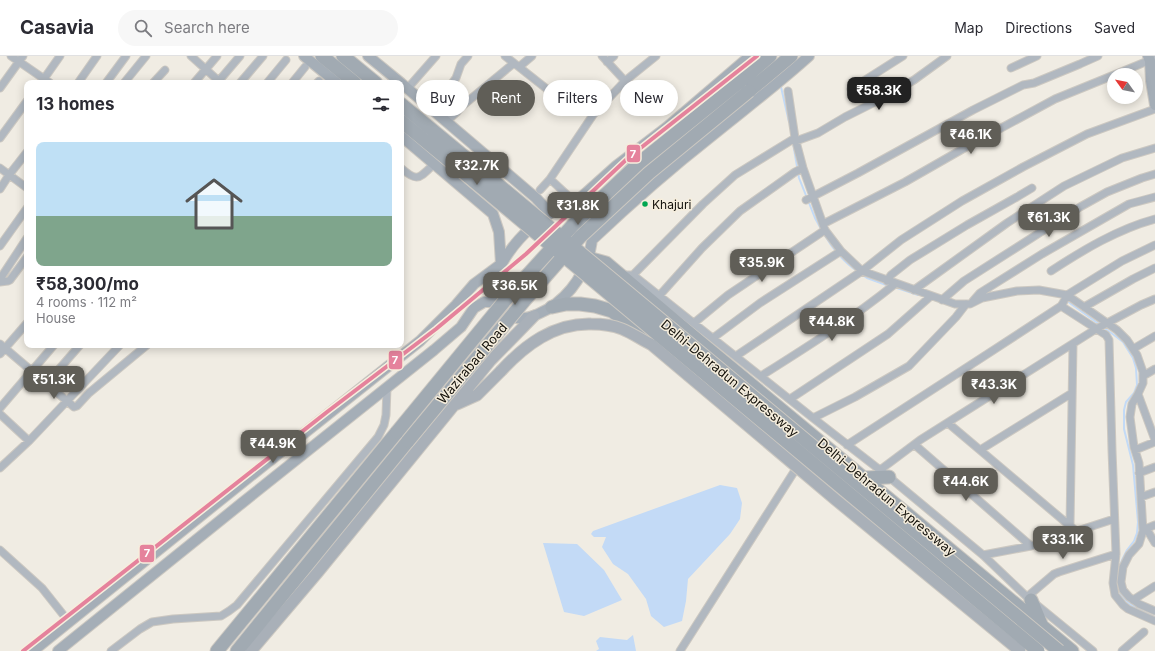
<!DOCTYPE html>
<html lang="en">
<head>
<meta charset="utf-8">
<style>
	:root { --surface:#fff; --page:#f7f7f7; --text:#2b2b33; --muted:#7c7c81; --line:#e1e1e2; --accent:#605e57 }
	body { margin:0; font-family:Inter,sans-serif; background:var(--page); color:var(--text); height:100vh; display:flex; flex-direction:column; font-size:15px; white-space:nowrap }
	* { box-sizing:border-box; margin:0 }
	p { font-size:13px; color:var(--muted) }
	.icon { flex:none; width:22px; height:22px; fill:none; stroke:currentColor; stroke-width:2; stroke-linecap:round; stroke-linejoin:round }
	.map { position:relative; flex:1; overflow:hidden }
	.panel { position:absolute; left:24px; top:24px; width:380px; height:268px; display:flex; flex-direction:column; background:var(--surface); border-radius:8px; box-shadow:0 2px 10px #0003 }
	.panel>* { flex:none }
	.guide { position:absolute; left:416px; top:24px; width:380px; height:36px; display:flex; gap:8px }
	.needle { width:26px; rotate:303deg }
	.fabs { position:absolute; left:1107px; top:12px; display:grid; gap:8px }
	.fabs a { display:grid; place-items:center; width:36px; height:36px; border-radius:50%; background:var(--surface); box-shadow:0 2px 10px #0003; font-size:20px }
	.price { position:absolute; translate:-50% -34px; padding:0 9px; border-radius:8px; background:var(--accent); color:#fff; font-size:13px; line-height:26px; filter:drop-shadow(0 1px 2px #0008) }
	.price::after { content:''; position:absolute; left:50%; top:24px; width:12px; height:9px; margin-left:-6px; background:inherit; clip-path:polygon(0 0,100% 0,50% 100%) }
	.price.active { background:#222; color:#fff }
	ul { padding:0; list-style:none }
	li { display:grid; align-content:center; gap:8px; height:212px; padding:0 12px }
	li+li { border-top:1px solid var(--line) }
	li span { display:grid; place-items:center; height:124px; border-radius:8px; color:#555 }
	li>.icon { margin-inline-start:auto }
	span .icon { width:72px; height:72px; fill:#fffc; stroke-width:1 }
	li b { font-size:17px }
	h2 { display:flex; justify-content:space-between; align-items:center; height:48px; padding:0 12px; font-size:17px }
	.tag { padding:0 14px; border-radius:18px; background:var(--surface); box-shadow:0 2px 10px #0003; font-size:14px; line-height:36px }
	.tag.active { background:var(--accent); color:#fff }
	header { display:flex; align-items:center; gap:24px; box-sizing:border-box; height:56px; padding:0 20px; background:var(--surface); border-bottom:1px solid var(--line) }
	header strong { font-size:19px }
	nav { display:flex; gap:22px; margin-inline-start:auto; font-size:14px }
	.search { width:280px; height:36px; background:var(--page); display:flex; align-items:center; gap:10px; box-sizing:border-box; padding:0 14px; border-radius:22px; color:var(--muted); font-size:15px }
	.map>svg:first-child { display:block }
</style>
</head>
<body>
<header>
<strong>Casavia</strong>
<div class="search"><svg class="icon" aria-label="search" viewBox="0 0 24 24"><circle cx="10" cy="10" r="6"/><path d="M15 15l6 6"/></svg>Search here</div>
<nav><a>Map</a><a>Directions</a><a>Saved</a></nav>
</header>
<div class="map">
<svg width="1155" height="595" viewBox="0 0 1155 595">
	<rect width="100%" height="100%" fill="#f0ece3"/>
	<path fill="#c3daf6" d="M720,429L737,432L742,447L740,463L730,478L688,523L686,545L682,565L664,571L651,560L646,543L628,518L613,508L602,491L606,481H594L591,478L593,475Z
		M543,487L577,488L604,514L622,544L584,560L564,556Z
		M633,579L636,595H596L599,593L596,585L600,581L627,584Z"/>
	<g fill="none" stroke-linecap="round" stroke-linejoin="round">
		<path stroke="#c3daf6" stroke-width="2" d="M781,31L789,66
			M793,87L799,122L815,162L821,173
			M824,178C832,192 844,206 857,215
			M861,218L867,222L889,230
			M894,231L918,239
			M1067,245L1114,279L1123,286L1133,302L1136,312L1137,329L1134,337L1126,346L1124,354V373L1133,409L1138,466L1137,477L1134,485L1127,494L1122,504L1118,515
			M1117,529C1121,547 1139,554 1155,561"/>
		<g stroke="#ccc8c1" stroke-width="9">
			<path id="street" d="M11,0L50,27
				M191,0L221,27
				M505,0L571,52
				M602,0L625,25
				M607,6L614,0
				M519,11L532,0
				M1011,12L1037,0
				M1114,19L1155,2
				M41,27L60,0
				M78,27L97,0
				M106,27L126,0
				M124,27L146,0
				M153,27L165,14
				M194,27L217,0
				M217,27L240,0
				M240,27L263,0
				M267,27L286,4
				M292,27L305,11
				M317,27L319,25
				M0,32L23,0
				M407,33L436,0
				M851,33L903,0
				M788,35L795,82L803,112L825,174L841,195L862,215L955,248H970L982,242L1017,235L1039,234L1067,239L1117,274L1127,284L1137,299L1143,316V327L1138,338L1132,348L1130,361L1134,391L1139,407L1143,475L1139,488L1129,499L1123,511L1121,526L1123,534L1129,541L1139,548L1155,555
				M427,49L453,26L456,22L461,8L468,0
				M446,66L457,56L461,51L514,7
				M0,82L27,45
				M796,85L818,77L845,61L881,43L914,24L947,0
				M0,112L27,132
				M401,112C418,127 419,122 434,108
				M550,123L576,147
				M0,133L9,119L27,96
				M540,134L550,123L593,59L625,25L656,0
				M806,144L858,117L973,54L1023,29L1034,27L1080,8L1098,0
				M823,168L905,126L968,90L1055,43L1114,19
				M0,190L27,152
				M1051,215C1083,194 1118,173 1155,163
				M621,219H633L813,362L889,421L983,499L1027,541L1093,595
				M633,219L703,148L735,119L795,82
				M0,223L27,182
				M887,225L891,219L910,204L967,169L1017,141L1032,132
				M0,226L8,225L10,224L27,201
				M914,234L1007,167L1064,130L1122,102L1155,92
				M659,240L702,192L740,155L795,116L803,112
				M942,244L964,225L1080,151L1107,136L1142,122L1155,118
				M973,245L980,237L1042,198L1129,148L1155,141
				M1061,250L1106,279L1109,284L1112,394L1116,498L1113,527L1115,539L1123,549L1128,553L1155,565
				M1084,251L1133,223L1155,212
				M694,267L728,239L825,174
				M713,282L760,247L841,195
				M0,288L74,351L77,350L89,337L147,289
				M1133,293L1155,280
				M0,298L27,267
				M736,300L862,215L901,184L962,145L1023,111L1087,78L1155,53
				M761,320C807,291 853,262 895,228
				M1143,320L1155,313
				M47,327L80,289
				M1138,338L1155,384
				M790,343L888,278L931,240
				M0,352L54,289
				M0,358L29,385
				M813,362L855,341L909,310L956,261L966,248
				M948,367L1076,475
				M847,389L989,297L1061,250L1063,247L1067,239L1122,205L1155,189
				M915,389L1031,490
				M980,394L1072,337
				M1135,394L1155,386
				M0,412L29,385L120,289
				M880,414L920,384L1096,273L1141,249L1155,243
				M1139,417L1155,411
				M1141,441L1155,436
				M1070,470L1073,288
				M1146,472L1155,487
				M1143,474L1155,469
				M0,494L42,532L69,566
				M983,499L1031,490L1114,463
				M1027,541L1054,518L1059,516L1116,498
				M1133,544L1155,530
				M111,595L140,573L152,566L173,563L221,560L229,555L237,549L378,381L384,369L386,359L387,331
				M680,595L799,408
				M1122,595L1144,576"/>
		</g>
		<g stroke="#ccc8c1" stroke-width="12">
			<path id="secondary" d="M304,0L337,27
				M368,0L401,27
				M1148,0L1150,5L1151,25L1155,49
				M401,27L536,142L550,157
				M401,80L493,158L499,176L501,208
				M568,153C592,159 595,174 590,195C583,223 564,247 538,258C531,261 524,263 517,262C506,260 495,253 494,241C494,237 492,230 493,226C494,223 496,220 497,218C506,195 529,169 551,157C556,154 562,154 568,153Z
				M568,153L616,110L667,71L750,0
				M593,183C631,147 671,112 713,79C745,53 778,28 809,0
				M33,595L233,434L420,285L456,249L474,228L501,208
				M58,595L242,447L434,294L461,271L474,252L484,246H494"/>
		</g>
		<g stroke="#ccc8c1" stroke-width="13">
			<path id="primary" d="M457,348L477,339L501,315
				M251,595L318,516L490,305L534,260"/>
		</g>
		<g stroke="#ccc8c1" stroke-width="15">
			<path id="highway" d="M322,0L355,27
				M343,0L376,27
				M742,24L770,0
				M749,35L791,0
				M401,48L477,111
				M401,65L469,121
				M588,202L606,207L701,287L1072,595
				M552,251L566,248H580L595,250L612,255L655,287
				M814,418L899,488
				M863,422L889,421
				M1031,544L1041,568
				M217,595L397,376
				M237,595L408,385"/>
		</g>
		<use href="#street" stroke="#b1b8c0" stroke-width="7"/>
		<use href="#secondary" stroke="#a5aeb7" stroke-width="10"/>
		<use href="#primary" stroke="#a9b0b8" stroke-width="11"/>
		<use href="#highway" stroke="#a1aab2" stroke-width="13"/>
		<g stroke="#ccc8c1" stroke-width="13" stroke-linecap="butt">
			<path id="primary-bridge" d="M501,315C525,289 554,267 591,268C601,268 612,269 622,273C632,277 642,284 652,289L836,444L1020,595"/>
		</g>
		<g stroke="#ccc8c1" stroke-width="15" stroke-linecap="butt">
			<path id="highway-bridge" d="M477,111L1059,595
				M469,121L1038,595
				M397,376L512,236L573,169L639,107L742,24
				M408,385L524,245L580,181L649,117L749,35"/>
		</g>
		<use href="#primary-bridge" stroke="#a9b0b8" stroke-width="11"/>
		<use href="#highway-bridge" stroke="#a1aab2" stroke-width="13"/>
		<g stroke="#f6eedd" stroke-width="7">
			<path id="metro-1" d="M23,595L327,356L436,273L526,198L628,102L757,0"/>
		</g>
		<use href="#metro-1" stroke="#e5829c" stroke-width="4"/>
	</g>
	<circle fill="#00a651" stroke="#f6eedd" stroke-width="1.5" cx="645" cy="148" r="3.5"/>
	<g text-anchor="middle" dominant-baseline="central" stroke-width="3" stroke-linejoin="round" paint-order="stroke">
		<g font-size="12" fill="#13110b" stroke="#f6eedd" text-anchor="start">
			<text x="652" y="148">Khajuri</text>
		</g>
		<g font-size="13" fill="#13110b" stroke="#f6eedd">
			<text transform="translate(472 307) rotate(-50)">Wazirabad Road</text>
			<text transform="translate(730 322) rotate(40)">Delhi-Dehradun Expressway</text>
			<text transform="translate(887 441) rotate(40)">Delhi–Dehradun Expressway</text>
		</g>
	</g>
	<g stroke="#f6eedd" stroke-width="1.5">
		<rect x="626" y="88" width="15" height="19" rx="4" fill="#e5829c"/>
		<rect x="388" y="294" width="15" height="20" rx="4" fill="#e5829c"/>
		<rect x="139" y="488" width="16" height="19" rx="4" fill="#e5829c"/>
	</g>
	<g font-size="11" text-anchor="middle" font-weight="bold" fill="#fff">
		<text x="633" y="102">7</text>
		<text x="395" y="308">7</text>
		<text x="147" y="501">7</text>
	</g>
</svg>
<div class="fabs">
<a><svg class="needle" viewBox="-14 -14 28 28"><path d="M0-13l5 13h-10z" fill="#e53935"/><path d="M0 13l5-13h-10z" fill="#7c7c81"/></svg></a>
</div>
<b class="price active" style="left:879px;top:55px">₹58.3K</b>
<b class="price" style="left:971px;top:99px">₹46.1K</b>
<b class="price" style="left:477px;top:130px">₹32.7K</b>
<b class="price" style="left:578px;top:170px">₹31.8K</b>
<b class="price" style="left:1049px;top:182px">₹61.3K</b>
<b class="price" style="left:762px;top:227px">₹35.9K</b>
<b class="price" style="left:515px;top:250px">₹36.5K</b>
<b class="price" style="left:832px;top:286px">₹44.8K</b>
<b class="price" style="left:54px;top:344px">₹51.3K</b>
<b class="price" style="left:994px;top:349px">₹43.3K</b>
<b class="price" style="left:273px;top:408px">₹44.9K</b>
<b class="price" style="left:966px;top:446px">₹44.6K</b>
<b class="price" style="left:1063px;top:504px">₹33.1K</b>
<div class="guide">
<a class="tag">Buy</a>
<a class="tag active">Rent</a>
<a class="tag">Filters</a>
<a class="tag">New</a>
</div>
<section class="panel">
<h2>13 homes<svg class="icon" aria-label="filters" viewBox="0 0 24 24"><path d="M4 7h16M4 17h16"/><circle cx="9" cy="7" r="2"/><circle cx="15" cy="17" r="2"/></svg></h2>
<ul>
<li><span style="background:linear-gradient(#bfe0f5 60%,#7fa58c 0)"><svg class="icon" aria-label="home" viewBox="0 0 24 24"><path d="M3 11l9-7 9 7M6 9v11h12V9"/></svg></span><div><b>₹58,300/mo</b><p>4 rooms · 112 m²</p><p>House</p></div></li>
</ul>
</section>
</div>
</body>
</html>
